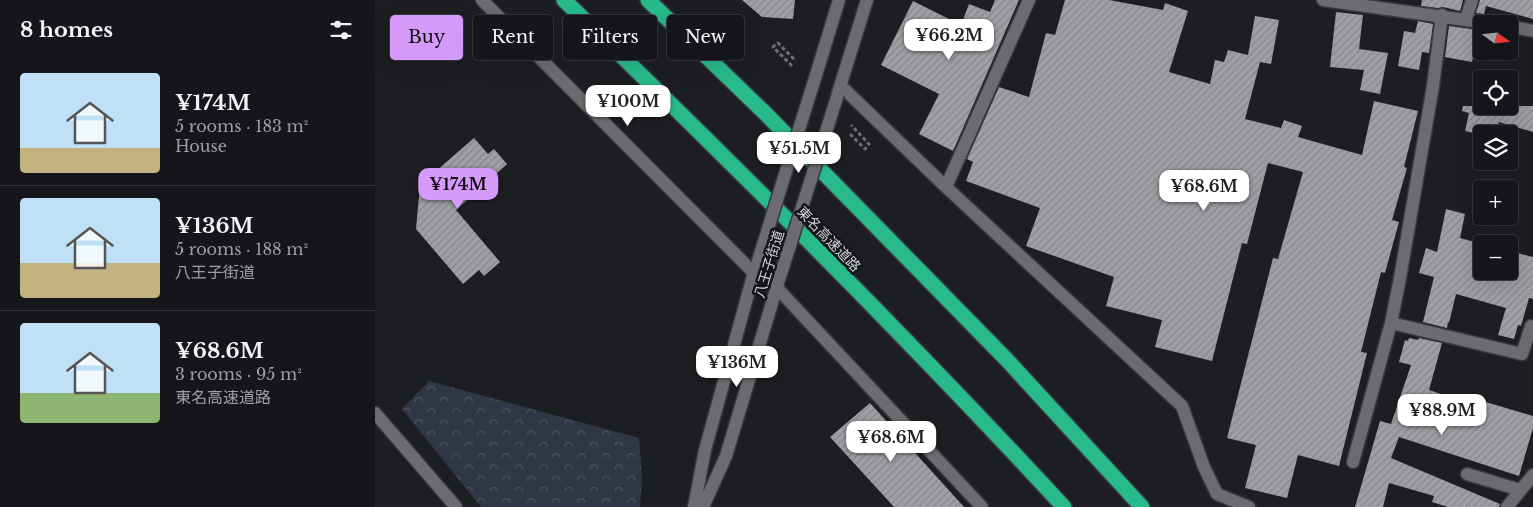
<!DOCTYPE html>
<html lang="en">
<head>
<meta charset="utf-8">
<style>
	:root { --surface:#151619; --page:#1e1f22; --text:#f1f3f6; --muted:#9d9fa2; --line:#343538; --accent:#d69bfa }
	body { margin:0; font-family:"Libre Baskerville","Noto Sans JP",serif; background:var(--page); color:var(--text); height:100vh; display:flex; flex-direction:column; font-size:19px; white-space:nowrap }
	* { box-sizing:border-box; margin:0 }
	p { font-size:16px; color:var(--muted) }
	.icon { flex:none; width:28px; height:28px; fill:none; stroke:currentColor; stroke-width:2; stroke-linecap:round; stroke-linejoin:round }
	.map { position:relative; flex:1; overflow:hidden }
	.drawer { display:flex; flex-direction:column; background:var(--surface); width:375px }
	.drawer>* { flex:none }
	.hud { position:absolute; left:15px; top:15px; width:475px; height:45px; display:flex; gap:10px }
	.needle { width:32px; rotate:105deg }
	.tools { position:absolute; left:1098px; top:15px; display:grid; gap:10px }
	.tools a { display:grid; place-items:center; width:45px; height:45px; border-radius:5px; background:var(--surface); box-shadow:0 5px 20px #0002,0 0 0 1px var(--line); font-size:25px }
	.price { position:absolute; translate:-50% -42px; padding:0 11px; border-radius:10px; background:#fff; color:#222; font-size:16px; line-height:32px; filter:drop-shadow(0 1px 2px #0008) }
	.price::after { content:''; position:absolute; left:50%; top:30px; width:15px; height:11px; margin-left:-8px; background:inherit; clip-path:polygon(0 0,100% 0,50% 100%) }
	.price.on { background:var(--accent); color:#111 }
	ul { padding:0; list-style:none }
	li { display:flex; align-items:center; gap:15px; height:125px; padding:0 20px }
	li+li { border-top:1px solid var(--line) }
	li span { display:grid; place-items:center; flex:none; width:140px; height:100px; border-radius:5px; color:#555 }
	li>.icon { margin-inline-start:auto }
	span .icon { width:60px; height:60px; fill:#fffc; stroke-width:1 }
	li b { font-size:21px }
	h2 { display:flex; justify-content:space-between; align-items:center; height:60px; padding:0 20px; font-size:21px }
	.tag { padding:0 18px; border-radius:5px; background:var(--surface); box-shadow:0 5px 20px #0002,0 0 0 1px var(--line); font-size:18px; line-height:45px }
	.tag.on { background:var(--accent); color:#111 }
	main { display:flex; flex:1; min-height:0 }
	.map>svg:first-child { display:block }
</style>
</head>
<body>
<main>
<section class="drawer">
<h2>8 homes<svg class="icon" aria-label="filters" viewBox="0 0 24 24"><path d="M4 7h16M4 17h16"/><circle cx="9" cy="7" r="2"/><circle cx="15" cy="17" r="2"/></svg></h2>
<ul>
<li><span style="background:linear-gradient(#bfe0f5 75%,#c2b280 0)"><svg class="icon" aria-label="home" viewBox="0 0 24 24"><path d="M3 11l9-7 9 7M6 9v11h12V9"/></svg></span><div><b>¥174M</b><p>5 rooms · 183 m²</p><p>House</p></div></li>
<li><span style="background:linear-gradient(#bfe0f5 65%,#c2b280 0)"><svg class="icon" aria-label="home" viewBox="0 0 24 24"><path d="M3 11l9-7 9 7M6 9v11h12V9"/></svg></span><div><b>¥136M</b><p>5 rooms · 188 m²</p><p>八王子街道</p></div></li>
<li><span style="background:linear-gradient(#bfe0f5 70%,#8fb573 0)"><svg class="icon" aria-label="home" viewBox="0 0 24 24"><path d="M3 11l9-7 9 7M6 9v11h12V9"/></svg></span><div><b>¥68.6M</b><p>3 rooms · 95 m²</p><p>東名高速道路</p></div></li>
</ul>
</section>
<div class="map">
<svg width="1158" height="507" viewBox="0 0 1158 507">
	<defs>
		<pattern id="forest-crowns" width="20" height="18" patternUnits="userSpaceOnUse" patternTransform="scale(1.25)"><rect width="20" height="18" fill="#2f3747"/><path d="M2 6a3 3 0 1 1 6 0M12 15a3 3 0 1 1 6 0" fill="none" stroke="#4c5361"/></pattern>
		<pattern id="building-hatch" width="6" height="6" patternUnits="userSpaceOnUse" patternTransform="scale(1.25)"><rect width="6" height="6" fill="#9d9fa3"/><path d="M-1 1l2-2M0 6l6-6M5 7l2-2" fill="none" stroke="#86878a"/></pattern>
	</defs>
	<rect width="100%" height="100%" fill="#1c1e21"/>
	<path fill="url(#forest-crowns)" d="M54,381L264,438L267,477L265,507H106L27,409Z"/>
	<path fill="url(#building-hatch)" d="M367,0H420L418,19L387,17Z
		M620,0H644L578,151L544,134L564,94L506,65L538,1L586,25L594,4L615,12Z
		M690,0H734L788,10L790,3L813,11L794,72L835,84L840,60L849,62L853,50L873,55L880,16L904,20L896,64L885,62L870,119L906,128L909,120L927,126L923,137L987,155L999,101L1043,111L1029,167L1032,168L1017,220L1024,222L1010,273L1006,272L986,352L992,353L964,466L923,455L912,498L870,488L881,445L852,438L898,258L903,259L928,172L893,163L872,244L867,243L837,361L780,347L787,320L731,306L739,277L651,246L665,208L591,181L598,162L592,159L624,87L654,97L671,33L680,35Z
		M1047,0H1088L1085,11L1068,7L1063,8L1046,6Z
		M1105,0H1158V19L1111,6L1109,14L1101,13Z
		M961,12L988,15L984,49L1013,53L1005,94L985,90L989,70L955,67Z
		M1043,21L1058,24L1054,53L1047,52L1044,70L1023,66L1029,31L1040,33Z
		M1074,26L1104,30L1097,62L1070,57Z
		M1088,106H1158V132L1124,122L1121,134H1103L1090,131L1094,113L1087,111Z
		M99,138L113,154L119,149L132,164L81,210L125,262L109,276L104,270L88,284L41,229L45,185Z
		M1071,209L1090,214L1085,238L1107,244L1106,271H1134V251L1158,257V299L1154,298L1146,326L1143,325L1139,339L1123,335L1131,308L1081,294L1074,323L1073,322L1072,328L1048,322L1059,277L1044,273L1051,248L1062,252Z
		M1034,338L1043,340L1044,338L1067,343L1054,390L1102,406L1104,400L1158,416V428L1144,476L1024,437L1016,458L1125,504L1124,507H1073L1057,502L1059,496L1014,483L1008,507H980L1005,421L1016,424L1036,365L1024,362L1030,340L1033,341Z
		M495,403L589,507H519L455,437Z"/>
	<g fill="none" stroke-linecap="round" stroke-linejoin="round">
		<g stroke="#38393c" stroke-width="15">
			<path id="minor" d="M107,0L379,273
				M948,0L1119,24
				M1091,19L1097,0
				M1134,26L1158,31
				M441,75L464,0
				M466,86L571,187L807,406L829,467L842,494L874,507
				M463,93L492,0
				M571,187L654,0
				M402,288L607,507
				M1016,323L1147,354L1156,326
				M0,413L81,507
				M978,462L1016,323L1025,278L1058,86L1067,15
				M1092,474L1145,490
				M319,507L330,450L381,265
				M328,507L351,456L403,283
				M1132,507L1158,475"/>
		</g>
		<g stroke="#38393c" stroke-width="18">
			<path id="highway" d="M189,0C360,165 528,333 689,507
				M273,0L391,114L632,360L767,507"/>
		</g>
		<path stroke="#6e6f72" stroke-width="3" stroke-dasharray="4 2.5" stroke-linecap="butt" d="M417,66L398,47L403,43L421,61
			M475,134L490,149L494,144L476,125"/>
		<use href="#minor" stroke="#6a6c70" stroke-width="12"/>
		<use href="#highway" stroke="#28ba8b" stroke-width="15"/>
		<g stroke="#38393c" stroke-width="15" stroke-linecap="butt">
			<path id="minor-bridge" d="M382,264L441,75
				M403,283L463,94"/>
		</g>
		<use href="#minor-bridge" stroke="#6a6c70" stroke-width="12"/>
	</g>
	<g text-anchor="middle" dominant-baseline="central" stroke-width="5" stroke-linejoin="round" paint-order="stroke">
		<g font-size="14" fill="#d4d5d8" stroke="#131518">
			<text transform="translate(454 239) rotate(46)">東名高速道路</text>
			<text transform="translate(394 264) rotate(-73)">八王子街道</text>
		</g>
	</g>
</svg>
<div class="tools">
<a><svg class="needle" viewBox="-14 -14 28 28"><path d="M0-13l5 13h-10z" fill="#e53935"/><path d="M0 13l5-13h-10z" fill="#9d9fa2"/></svg></a>
<a><svg class="icon" aria-label="locate" viewBox="0 0 24 24"><circle cx="12" cy="12" r="6"/><path d="M12 2v4M12 18v4M2 12h4M18 12h4"/></svg></a>
<a><svg class="icon" aria-label="layers" viewBox="0 0 24 24"><path d="M12 4l9 5-9 5-9-5zM3 14l9 5 9-5"/></svg></a>
<a>+</a>
<a>−</a>
</div>
<b class="price" style="left:574px;top:61px">¥66.2M</b>
<b class="price" style="left:253px;top:127px">¥100M</b>
<b class="price" style="left:424px;top:174px">¥51.5M</b>
<b class="price on" style="left:83px;top:210px">¥174M</b>
<b class="price" style="left:829px;top:212px">¥68.6M</b>
<b class="price" style="left:362px;top:388px">¥136M</b>
<b class="price" style="left:1067px;top:436px">¥88.9M</b>
<b class="price" style="left:516px;top:463px">¥68.6M</b>
<div class="hud">
<a class="tag on">Buy</a>
<a class="tag">Rent</a>
<a class="tag">Filters</a>
<a class="tag">New</a>
</div>
</div>
</main>
</body>
</html>
